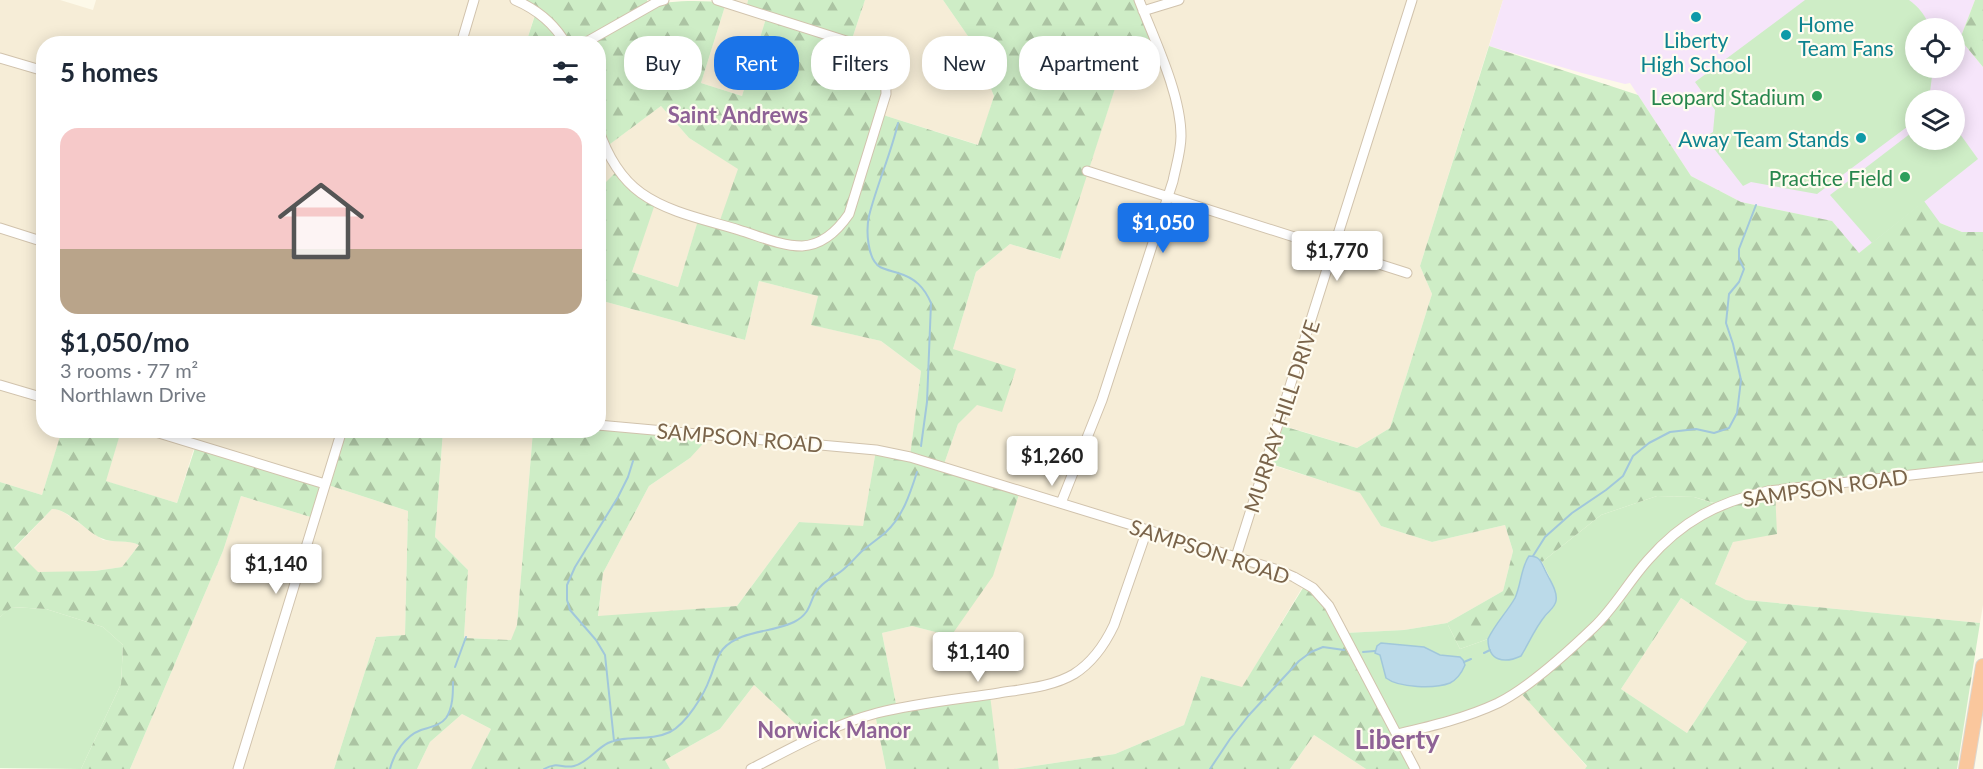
<!DOCTYPE html>
<html lang="en">
<head>
<meta charset="utf-8">
<style>
	:root { --surface:#fff; --page:#f2f2f3; --text:#1f2937; --muted:#747a83; --line:#e0e1e3; --accent:#1a73e8 }
	body { margin:0; font-family:Lato,sans-serif; background:var(--page); color:var(--text); height:100vh; display:flex; flex-direction:column; font-size:22px; white-space:nowrap }
	* { box-sizing:border-box; margin:0 }
	p { font-size:20px; color:var(--muted) }
	.icon { flex:none; width:33px; height:33px; fill:none; stroke:currentColor; stroke-width:2; stroke-linecap:round; stroke-linejoin:round }
	.map { position:relative; flex:1; overflow:hidden }
	.side { position:absolute; left:36px; top:36px; width:570px; height:402px; display:flex; flex-direction:column; background:var(--surface); border-radius:24px; box-shadow:0 3px 15px #0003 }
	.side>* { flex:none }
	.banner { position:absolute; left:624px; top:36px; width:570px; height:54px; display:flex; gap:12px }
	.controls { position:absolute; left:1905px; top:18px; display:grid; gap:12px }
	.controls a { display:grid; place-items:center; width:60px; height:60px; border-radius:50%; background:var(--surface); box-shadow:0 3px 15px #0003; font-size:30px }
	.price { position:absolute; translate:-50% -51px; padding:0 14px; border-radius:6px; background:#fff; color:#222; font-size:20px; line-height:39px; filter:drop-shadow(0 2px 3px #0008) }
	.price::after { content:''; position:absolute; left:50%; top:36px; width:18px; height:14px; margin-left:-9px; background:inherit; clip-path:polygon(0 0,100% 0,50% 100%) }
	.price.current { background:var(--accent); color:#fff }
	ul { padding:0; list-style:none }
	li { display:grid; align-content:center; gap:12px; height:318px; padding:0 24px }
	li+li { border-top:2px solid var(--line) }
	li span { display:grid; place-items:center; height:186px; border-radius:18px; color:#555 }
	li>.icon { margin-inline-start:auto }
	span .icon { width:108px; height:108px; fill:#fffc; stroke-width:1 }
	li b { font-size:26px }
	h2 { display:flex; justify-content:space-between; align-items:center; height:72px; padding:0 24px; font-size:26px }
	.pill { padding:0 21px; border-radius:24px; background:var(--surface); box-shadow:0 3px 15px #0003; font-size:21px; line-height:54px }
	.pill.current { background:var(--accent); color:#fff }
	.map>svg:first-child { display:block }
</style>
</head>
<body>
<div class="map">
<svg width="1983" height="769" viewBox="0 0 1983 769">
	<defs>
		<pattern id="forest-firs" width="22" height="20" patternUnits="userSpaceOnUse" patternTransform="scale(1.5)"><rect width="22" height="20" fill="#ceedc6"/><path d="M5 1l3.5 6h-7zM16 11l3.5 6h-7z" fill="#acc4a3"/></pattern>
	</defs>
	<rect width="100%" height="100%" fill="#fdf9e9"/>
	<path fill="#f6edd7" d="M0,0H60L93,10L96,0H526L525,5L536,11L526,43L44,44V430L62,431L42,495L0,482Z
		M717,0H748L746,9L767,15L742,96L701,83L726,3Z
		M865,0H943L970,39L994,96L979,145L880,114L851,42Z
		M1139,0H1503L1420,266L1432,294L1390,428L1357,448L1278,424L1266,463L1361,493L1381,526L1432,542L1505,525L1513,551L1503,591L1447,623L1404,630L1345,633L1305,583L1242,688L1201,676L1184,725L1115,754L1014,769H999L989,695L897,709L882,633L912,626L951,636L943,467L958,424L977,404L1002,412L953,349L976,272L1010,244L1059,259L1120,73Z
		M661,106L689,138L739,169L719,224L699,218L678,287L632,272L655,201L619,170L599,189L598,128L607,146Z
		M759,281L818,296L812,325L881,341L921,371L910,457L876,450L863,527L799,522L737,606L598,617L603,573L649,486L690,458L599,425V300L745,340Z
		M121,431H342L325,484L408,511L405,635L376,637L334,769H130L223,551L241,496L314,518L195,445L177,503L105,481Z
		M443,431H533L517,625L512,640L464,638L468,570L435,537Z
		M1983,467V605L1980,623L1746,600L1715,584L1733,542L1775,490Z
		M52,509H57L65,513L103,540L132,542L139,545L122,567L95,571L38,573L14,549Z
		M1681,598L1747,642L1687,733L1621,689Z
		M754,685L811,738L875,714L886,769H761L759,765L751,769H670L665,760L720,729Z
		M1520,689L1587,767L1585,769H1415L1398,734Z
		M462,714L491,729L471,769H417L430,742Z
		M1314,735L1366,769H1290Z"/>
	<path fill="#f6e5fa" fill-rule="evenodd" d="M1503,0H1975L1960,39L1983,67V232H1962L1940,223L1872,243L1859,253L1831,221L1741,202L1691,176L1630,83L1625,84L1582,73L1489,46ZM1916,28H1954V68H1916ZM1916,100H1954V140H1916Z"/>
	<path fill="#ceedc6" d="M1805,0H1909C1919,7 1926,16 1930,28H1916V68H1933L1929,100H1916L1915,121L1817,194L1751,182L1743,186L1705,137L1713,132L1715,110L1695,82Z
		M1955,127L1978,159L1872,243L1830,195L1915,130L1916,140H1954Z
		M1657,496L1694,497L1719,505L1595,625L1500,702L1401,737L1345,633L1404,630L1447,623L1460,649L1488,639L1491,652L1521,656L1538,625L1552,609L1550,578L1542,562L1601,515Z
		M11,607L46,609L103,627L123,645L121,684L81,769L0,768V617Z"/>
	<path fill="url(#forest-firs)" fill-rule="evenodd" d="M526,0H647L649,6C669,0 704,0 726,3L701,83L742,96L767,15L746,9L748,0H865L851,42L886,73L880,114L978,145L994,96L970,39L943,0H1139L1160,57L1120,73L1060,259L1010,244L976,272L953,349L1016,369L1002,412L977,405L958,424L943,467L1020,491L993,576L951,636L912,626L882,633L897,709L990,695L999,769H886L875,714L811,738L754,685L720,729L665,760L670,769H471L491,729L462,714L430,742L417,769H334L376,637L405,635L408,511L325,484L314,518L241,496L223,551L130,769H81L121,684L123,645L103,627L46,609L12,607L0,617V482L42,495L62,430L121,431L106,481L177,503L196,445L324,484L342,431H443L435,537L468,570L464,638L511,640L517,625L533,431L598,430L599,425L711,435L690,458L649,486L603,573L598,616L737,606L799,522L863,526L876,450L910,456L921,371L881,341L811,325L818,296L759,281L745,340L599,300V189L619,169L656,201L632,272L678,287L699,217L719,223L738,169L689,138L661,106L606,147L599,128L598,44L526,43L536,12L525,5ZM52,509C67,508 87,532 101,538C113,544 128,539 139,545L122,567L95,571L38,572L14,548Z
		M1975,0H1983V67L1960,39Z
		M1489,46L1638,95L1691,176L1741,202L1832,221L1859,253L1924,201L1940,223L1962,232H1983V462L1795,483L1758,490L1714,503L1694,497L1657,496L1601,515L1542,562L1536,557L1525,562L1523,576L1515,598L1488,639L1460,649L1447,623L1503,591L1513,551L1505,525L1432,542L1381,526L1360,493L1271,464L1283,426L1357,448L1390,428L1432,294L1420,266Z
		M1775,490L1777,534L1733,542L1715,584L1746,600L1980,623L1957,769H1585L1587,766L1518,690L1595,625L1648,560L1694,519ZM1681,598L1747,642L1687,733L1621,689Z
		M1306,583L1321,596L1415,769H1366L1314,735L1290,769H1014L1115,754L1184,725L1201,676L1242,687Z"/>
	<path fill="#bbdae9" stroke="#a1c7db" stroke-width="1.5" d="M1529,556C1540,556 1541,562 1545,570C1549,579 1558,591 1556,601C1555,607 1549,611 1545,616C1535,628 1529,643 1521,656C1504,664 1488,661 1488,639C1495,624 1507,612 1515,598C1521,585 1521,567 1529,556Z
		M1381,643L1424,647L1440,655L1460,657L1463,660L1465,665C1462,672 1458,679 1450,683C1435,689 1399,688 1386,678L1380,655L1375,653L1377,646Z"/>
	<g fill="none" stroke-linecap="round" stroke-linejoin="round">
		<path stroke="#a1c7db" stroke-width="2" d="M898,123C891,154 877,184 869,216C866,230 867,259 880,267C886,270 892,271 898,273C915,278 924,287 931,303L927,402L921,446
			M1533,556L1545,537L1572,513L1606,490L1623,476L1633,456L1649,443L1670,432L1696,429L1714,433L1729,428L1737,413L1741,380L1733,344L1726,323L1729,294L1739,282L1744,269L1739,259V249L1756,205
			M1363,652L1375,651
			M1484,653L1490,650
			M1464,662L1471,659
			M455,667L466,637
			M614,741L605,655L596,640L570,610L567,600V585L575,567L618,497L628,477L633,461
			M390,769C394,753 405,736 421,730C430,727 440,726 446,718C453,708 453,693 453,682
			M544,769C558,761 562,769 574,766C587,763 596,749 608,743C627,734 649,742 670,732C686,724 704,695 710,678C714,669 716,657 723,649C740,630 772,633 794,622C814,612 808,598 820,587C827,579 838,575 845,568C851,563 856,557 861,552C869,545 878,539 886,532C903,516 910,494 917,472
			M1210,769L1230,739L1249,715L1299,661L1311,652L1323,647L1344,650"/>
		<g stroke="#d1c3ad" stroke-width="11">
			<path id="minor" d="M515,0C536,9 554,23 566,44
				M1143,11L1179,0
				M461,44L474,0
				M583,44L657,2L664,0
				M0,58L44,71
				M598,128C606,152 620,178 641,193C669,213 707,220 739,230C759,236 781,246 802,246C823,245 838,230 849,214L886,94C886,66 883,64 862,46L717,0
				M1087,171L1407,273
				M0,228L44,242
				M0,385L44,398
				M598,425L876,450L910,457L1278,570L1294,577L1313,588L1329,606L1415,769
				M149,430L325,484
				M1061,503L1102,400L1173,181C1176,166 1181,151 1181,136C1181,94 1154,39 1139,0
				M1236,557L1412,0
				M1398,734C1432,726 1466,718 1498,703C1528,688 1569,651 1594,627C1615,607 1629,581 1648,560C1682,521 1718,502 1768,491L1983,467
				M238,769L342,430
				M751,769C792,748 832,725 877,713C917,703 959,699 999,693C1024,689 1052,687 1074,674C1093,662 1105,644 1114,625L1147,530"/>
		</g>
		<g stroke="#dcd7d0" stroke-width="16">
			<path id="highway" d="M1966,769L1983,666"/>
		</g>
		<use href="#minor" stroke="#fff" stroke-width="9"/>
		<use href="#highway" stroke="#fac79d" stroke-width="14"/>
	</g>
	<g fill="#0f9aa8" stroke="#fffcf0" stroke-width="2">
		<circle cx="1696" cy="17" r="6"/>
		<circle cx="1786" cy="35" r="6"/>
		<circle cx="1861" cy="138" r="6"/>
	</g>
	<g fill="#2e9e5b" stroke="#fffcf0" stroke-width="2">
		<circle cx="1817" cy="96" r="6"/>
		<circle cx="1905" cy="177" r="6"/>
	</g>
	<g text-anchor="middle" dominant-baseline="central" stroke-width="4.5" stroke-linejoin="round" paint-order="stroke">
		<g font-size="21" fill="#0d838f" stroke="#fffcf0" text-anchor="start">
			<text x="1798" y="23">Home<tspan x="1798" dy="24">Team Fans</tspan></text>
			<text x="1696" y="39" text-anchor="middle">Liberty<tspan x="1696" dy="24">High School</tspan></text>
			<text x="1849" y="138" text-anchor="end">Away Team Stands</text>
		</g>
		<g font-size="21" fill="#27864d" stroke="#fffcf0" text-anchor="end">
			<text x="1805" y="96">Leopard Stadium</text>
			<text x="1893" y="177">Practice Field</text>
		</g>
		<g font-size="21" fill="#7a644a" stroke="#fffcf0">
			<text transform="translate(1281 416) rotate(-72)">MURRAY HILL DRIVE</text>
			<text transform="translate(740 437) rotate(5)">SAMPSON ROAD</text>
			<text transform="translate(1825 487) rotate(-8)">SAMPSON ROAD</text>
			<text transform="translate(1210 551) rotate(18)">SAMPSON ROAD</text>
		</g>
		<g font-size="22" font-weight="bold" fill="#8e6296" stroke="#fffcf0">
			<text x="738" y="114">Saint Andrews</text>
			<text x="834" y="729">Norwick Manor</text>
		</g>
		<g font-size="27" font-weight="bold" fill="#8e6296" stroke="#fffcf0">
			<text x="1397" y="738">Liberty</text>
		</g>
	</g>
</svg>
<div class="controls">
<a><svg class="icon" aria-label="locate" viewBox="0 0 24 24"><circle cx="12" cy="12" r="6"/><path d="M12 2v4M12 18v4M2 12h4M18 12h4"/></svg></a>
<a><svg class="icon" aria-label="layers" viewBox="0 0 24 24"><path d="M12 4l9 5-9 5-9-5zM3 14l9 5 9-5"/></svg></a>
</div>
<b class="price current" style="left:1163px;top:254px">$1,050</b>
<b class="price" style="left:1337px;top:282px">$1,770</b>
<b class="price" style="left:1052px;top:487px">$1,260</b>
<b class="price" style="left:276px;top:595px">$1,140</b>
<b class="price" style="left:978px;top:683px">$1,140</b>
<div class="banner">
<a class="pill">Buy</a>
<a class="pill current">Rent</a>
<a class="pill">Filters</a>
<a class="pill">New</a>
<a class="pill">Apartment</a>
</div>
<section class="side">
<h2>5 homes<svg class="icon" aria-label="filters" viewBox="0 0 24 24"><path d="M4 7h16M4 17h16"/><circle cx="9" cy="7" r="2"/><circle cx="15" cy="17" r="2"/></svg></h2>
<ul>
<li><span style="background:linear-gradient(#f6c9c9 65%,#b9a48a 0)"><svg class="icon" aria-label="home" viewBox="0 0 24 24"><path d="M3 11l9-7 9 7M6 9v11h12V9"/></svg></span><div><b>$1,050/mo</b><p>3 rooms · 77 m²</p><p>Northlawn Drive</p></div></li>
</ul>
</section>
</div>
</body>
</html>
